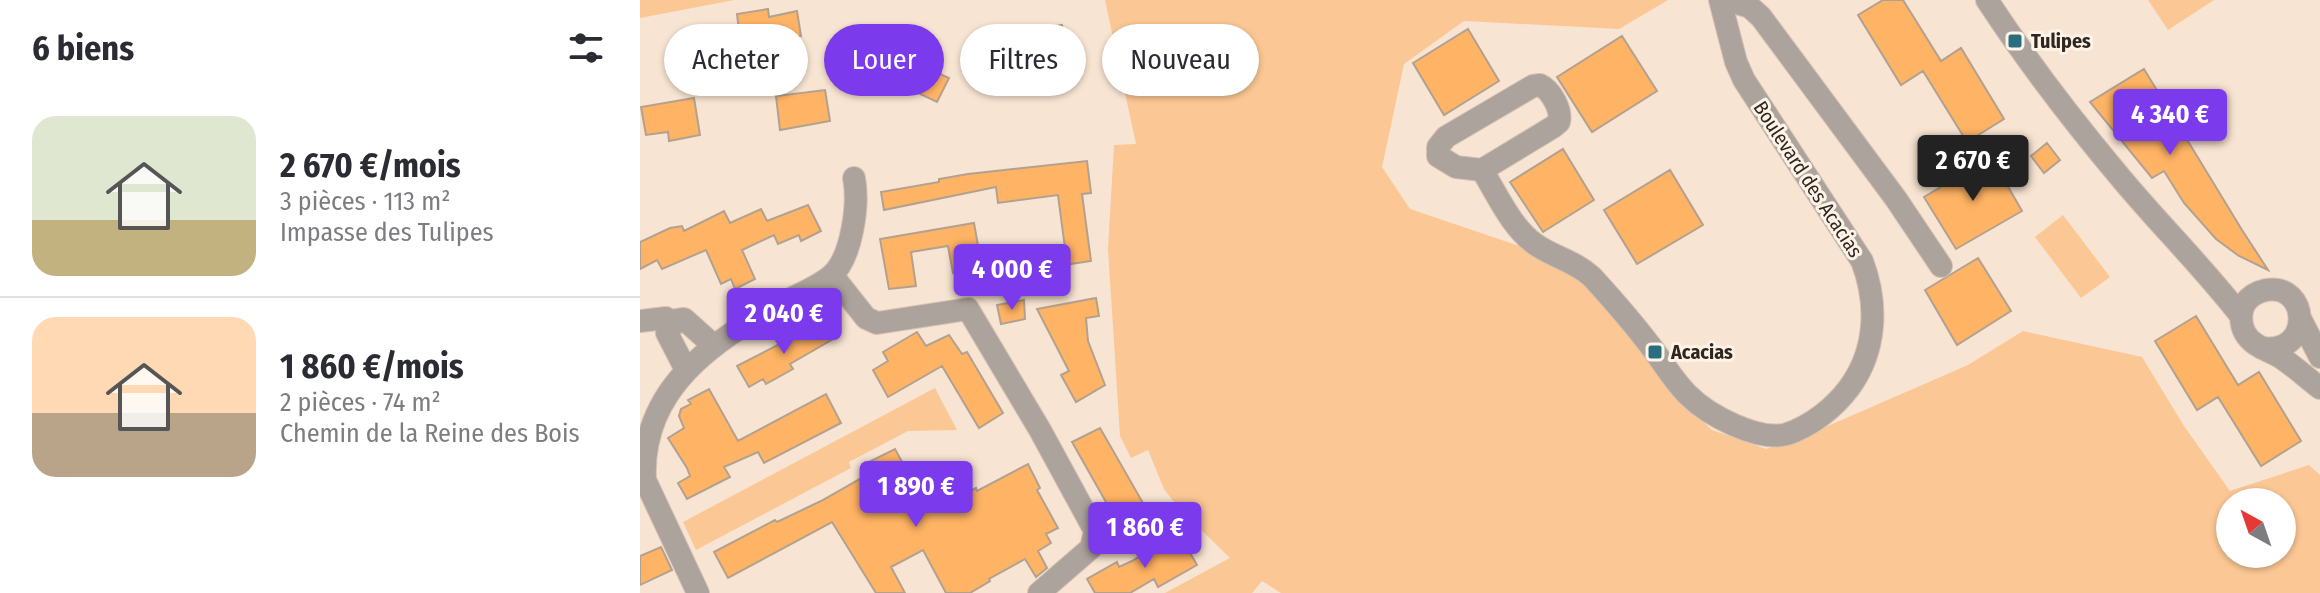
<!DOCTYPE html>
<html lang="fr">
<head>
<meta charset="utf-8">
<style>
	:root { --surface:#fff; --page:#f2f2f3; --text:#2b2b33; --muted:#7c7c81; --line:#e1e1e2; --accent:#7c3aed }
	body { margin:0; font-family:"Fira Sans Condensed",sans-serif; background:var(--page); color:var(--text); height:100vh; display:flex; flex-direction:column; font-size:30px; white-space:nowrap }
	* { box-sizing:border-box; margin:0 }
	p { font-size:26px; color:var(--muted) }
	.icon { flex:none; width:44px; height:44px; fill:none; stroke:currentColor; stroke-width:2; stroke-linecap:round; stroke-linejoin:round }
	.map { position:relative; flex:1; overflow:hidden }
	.details { display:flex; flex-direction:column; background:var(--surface); width:640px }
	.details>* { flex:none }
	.top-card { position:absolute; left:24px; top:24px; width:760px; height:72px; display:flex; gap:16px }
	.needle { width:52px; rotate:320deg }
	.tools { position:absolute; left:1576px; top:488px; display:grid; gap:16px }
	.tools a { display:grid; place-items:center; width:80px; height:80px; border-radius:50%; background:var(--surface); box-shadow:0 2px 6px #0004; font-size:40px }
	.price { position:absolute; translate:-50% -68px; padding:0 18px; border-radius:8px; background:var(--accent); color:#fff; font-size:26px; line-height:52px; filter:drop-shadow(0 2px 4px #0008) }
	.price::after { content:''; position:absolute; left:50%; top:48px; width:24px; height:18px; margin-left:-12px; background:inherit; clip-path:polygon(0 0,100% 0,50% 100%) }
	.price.current { background:#222; color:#fff }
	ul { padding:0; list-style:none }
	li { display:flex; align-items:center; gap:24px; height:200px; padding:0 32px }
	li+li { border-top:2px solid var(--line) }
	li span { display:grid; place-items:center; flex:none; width:224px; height:160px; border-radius:24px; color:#555 }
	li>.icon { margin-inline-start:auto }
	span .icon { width:96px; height:96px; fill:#fffc; stroke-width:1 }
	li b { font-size:34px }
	h2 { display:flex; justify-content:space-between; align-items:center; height:96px; padding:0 32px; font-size:34px }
	.chip { padding:0 28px; border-radius:36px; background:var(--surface); box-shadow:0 2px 6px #0004; font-size:28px; line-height:72px }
	.chip.current { background:var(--accent); color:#fff }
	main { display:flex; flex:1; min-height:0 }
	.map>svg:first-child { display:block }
</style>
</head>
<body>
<main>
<section class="details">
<h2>6 biens<svg class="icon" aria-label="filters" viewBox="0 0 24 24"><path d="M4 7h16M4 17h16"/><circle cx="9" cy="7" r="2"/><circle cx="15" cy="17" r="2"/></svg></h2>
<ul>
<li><span style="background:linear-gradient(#dfe7d0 65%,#c2b280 0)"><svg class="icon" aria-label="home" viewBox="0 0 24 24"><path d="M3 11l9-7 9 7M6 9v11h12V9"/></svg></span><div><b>2 670 €/mois</b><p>3 pièces · 113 m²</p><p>Impasse des Tulipes</p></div></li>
<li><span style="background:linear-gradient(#ffd9b3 60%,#b9a48a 0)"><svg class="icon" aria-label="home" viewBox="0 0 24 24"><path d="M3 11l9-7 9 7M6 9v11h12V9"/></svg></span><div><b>1 860 €/mois</b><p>2 pièces · 74 m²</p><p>Chemin de la Reine des Bois</p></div></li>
</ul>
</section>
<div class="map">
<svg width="1680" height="593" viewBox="0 0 1680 593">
	<rect width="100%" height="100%" fill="#f8e4d2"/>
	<path fill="#fbc794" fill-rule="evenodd" d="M0,0H94L0,18Z
		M465,0H1028L979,29L824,21L764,64L742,167L770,209L921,260L959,282L1032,392L1072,430L1126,449L1181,429L1328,365L1383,331L1502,357L1544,426L1590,491L1669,465L1680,475V593H641L622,581L612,593H525L590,558L537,506L524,489L508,450L491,458L480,436L468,249L474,145L496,144ZM1590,502H1642V554H1590Z
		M1508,0H1574L1528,30Z
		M1423,215L1470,277L1441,298L1395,237Z
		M295,388L317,430L268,431L209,462L211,468L56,550L43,522Z"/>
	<path fill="#ffb364" stroke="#b3a190" stroke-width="2" d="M1243,0H1263L1301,61L1321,48L1364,119L1327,142L1283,71L1261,85L1218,15Z
		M128,9L129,17L157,11L161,36L101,46L97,14Z
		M422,25L431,69L340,80L336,54L364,49L363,43L382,40L381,32Z
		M828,29L859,81L804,115L773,63Z
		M982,36L1017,91L952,132L917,77Z
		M268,46L271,61L309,78L297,102L272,90L249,93L247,83L235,85L230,55L244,54L243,49Z
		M1504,69L1602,230L1628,270L1599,256L1576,239L1544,203L1524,171L1512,178L1450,102Z
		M185,90L190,121L140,130L136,96Z
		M54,98L60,135L29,141L28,132L6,135L1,107Z
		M1407,143L1420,160L1404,173L1391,156Z
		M923,149L954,200L903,232L870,182Z
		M1351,157L1382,211L1316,249L1284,197Z
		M447,161L451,193L442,194L451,261L424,265L422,249L425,248L418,195L358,203L356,187L244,210L241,192L299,182V179L328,174Z
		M1030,170L1063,225L997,264L964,210Z
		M168,205L181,231L161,241L159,235L138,244L134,235L102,250L115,279L95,289L91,279L81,284L66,250L22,269L17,260L0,269V242L30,228L42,226L44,231L84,211L90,223L121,209L127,221Z
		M334,223L342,268L313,273L308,246L271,252L276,286L249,289L240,239Z
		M1338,258L1371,311L1317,345L1285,290Z
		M456,298L459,316L446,318L448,341L465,385L436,402L421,375L429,371L397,309Z
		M384,300L385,319L361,324L357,305Z
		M1556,316L1598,385L1619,372L1661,441L1621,466L1578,397L1557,410L1515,341Z
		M184,321L193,339L150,364L153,369L126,384L123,379L109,387L97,366Z
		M277,332L286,346L309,335L322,354L327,352L363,413L339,428L302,366L248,397L233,370L248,361L243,352Z
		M69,389L98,441L186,394L201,423L124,463L118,452L84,467L90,477L47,499L38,483L50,476L47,468L28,438L44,428L39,416L41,409L51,404L48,400Z
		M460,428L503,503L475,518L432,442Z
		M255,449L288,510L302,503L303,506L336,488L337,491L388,464L400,488L397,490L418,528L406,534L411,543L398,551L407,568L396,577L385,559L349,579L350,581L330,593H306L283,550L251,567L265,593H236L192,522L88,578L74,552L135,520L137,522L181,501L230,473L225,464Z
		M542,539L557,565L518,587L514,579L490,593H455L447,579L477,562L479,567L492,561L523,542L526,548Z
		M21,547L32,570L0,585V556Z"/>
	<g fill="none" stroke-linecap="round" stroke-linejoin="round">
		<g stroke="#d4c2b2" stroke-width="24">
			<path id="minor" d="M1087,0L1110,7L1121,17L1256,199L1301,266
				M900,85C911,90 922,110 919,122L913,127L842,170L816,167L798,156V147L806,137L893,86Z
				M842,170C857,194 871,227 895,244C913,257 935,261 952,277C974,301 995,325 1015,352C1025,366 1035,382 1048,395C1068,415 1118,442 1147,434C1171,426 1194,408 1209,388C1237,350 1238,303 1222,261L1104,80L1096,62L1080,0
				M192,275L226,318L237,323L328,309L400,430L455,531L451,548L399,593
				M0,321L26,318L33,323
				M44,366L27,333L37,320L44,319L73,345
				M58,593L5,480C0,388 75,340 142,303C158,295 178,287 191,276C212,258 219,204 214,178"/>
		</g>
		<g stroke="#d4c2b2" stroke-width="24">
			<path id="tertiary" d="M1347,0C1387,61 1433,121 1480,177C1519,224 1563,267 1601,316
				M1660,318L1680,357
				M1622,348C1673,355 1670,283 1626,290C1617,292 1610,296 1605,303C1600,312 1600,324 1605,333C1612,346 1628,350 1640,357C1654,366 1667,378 1680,388"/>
		</g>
		<use href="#minor" stroke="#aca39c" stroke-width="22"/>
		<use href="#tertiary" stroke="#aca39c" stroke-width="22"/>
	</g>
	<g fill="#296e7e" stroke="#fff3e8" stroke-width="3">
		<rect x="1367" y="33" width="16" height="16" rx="4"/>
		<rect x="1007" y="344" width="16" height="16" rx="4"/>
	</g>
	<g text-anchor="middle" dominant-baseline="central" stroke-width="6" stroke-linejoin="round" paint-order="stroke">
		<g font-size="20" font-weight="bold" fill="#2e2720" stroke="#fff3e8" text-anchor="start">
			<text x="1391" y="41">Tulipes</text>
			<text x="1031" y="352">Acacias</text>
		</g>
		<g font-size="20" fill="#2e2720" stroke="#fff3e8">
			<text transform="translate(1168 179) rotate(57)">Boulevard des Acacias</text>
		</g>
	</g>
</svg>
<div class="tools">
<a><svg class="needle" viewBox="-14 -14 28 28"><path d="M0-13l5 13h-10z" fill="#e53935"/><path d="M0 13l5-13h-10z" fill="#7c7c81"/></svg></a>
</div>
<b class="price" style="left:1530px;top:157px">4 340 €</b>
<b class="price current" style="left:1333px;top:203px">2 670 €</b>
<b class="price" style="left:372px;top:312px">4 000 €</b>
<b class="price" style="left:144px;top:356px">2 040 €</b>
<b class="price" style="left:276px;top:529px">1 890 €</b>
<b class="price" style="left:505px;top:570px">1 860 €</b>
<div class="top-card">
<a class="chip">Acheter</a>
<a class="chip current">Louer</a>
<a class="chip">Filtres</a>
<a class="chip">Nouveau</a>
</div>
</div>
</main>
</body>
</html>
